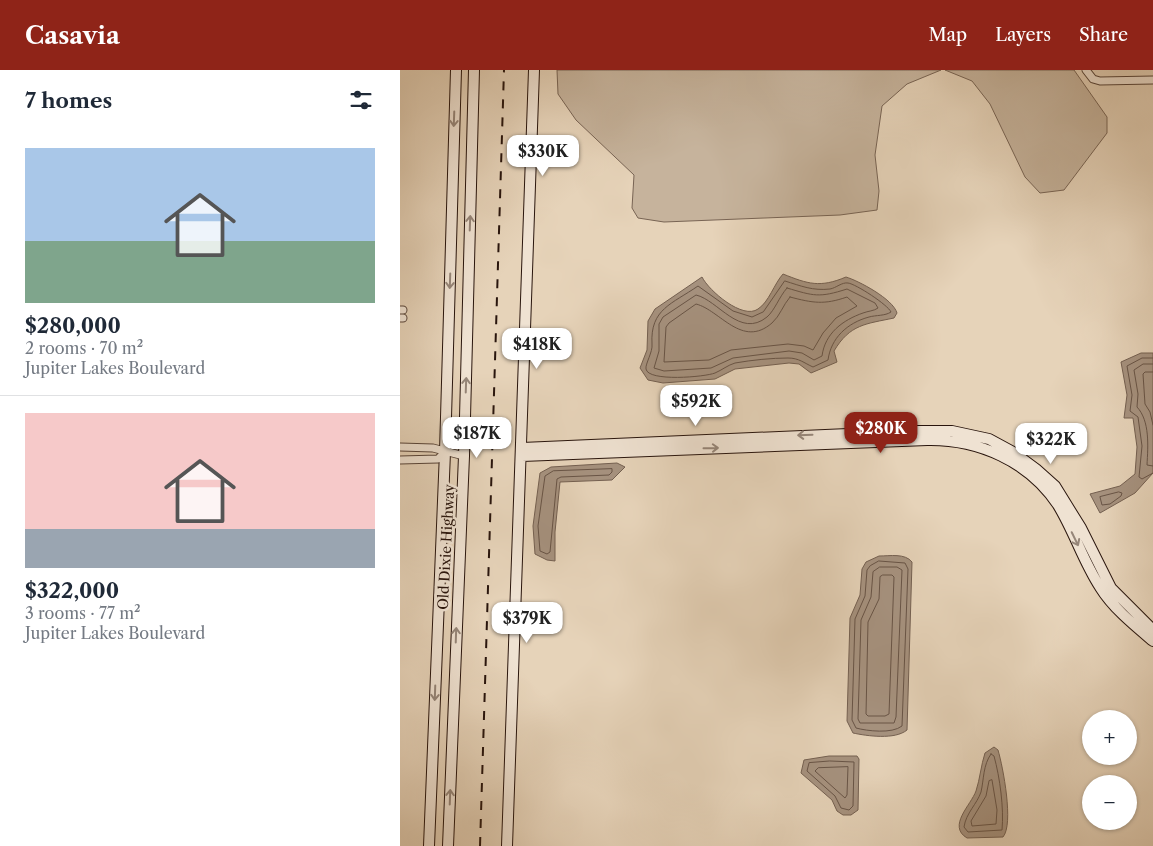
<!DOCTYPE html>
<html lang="en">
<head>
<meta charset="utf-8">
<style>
	:root { --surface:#fff; --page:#f6f6f7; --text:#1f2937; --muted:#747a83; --line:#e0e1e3; --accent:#8f2418 }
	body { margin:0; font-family:"Libre Caslon Text",serif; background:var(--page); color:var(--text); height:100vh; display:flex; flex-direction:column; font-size:19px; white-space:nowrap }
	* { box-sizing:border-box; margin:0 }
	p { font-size:16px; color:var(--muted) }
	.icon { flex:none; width:28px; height:28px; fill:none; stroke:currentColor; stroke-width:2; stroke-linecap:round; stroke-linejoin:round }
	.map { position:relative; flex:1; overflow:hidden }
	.panel { display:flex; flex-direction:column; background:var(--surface); width:400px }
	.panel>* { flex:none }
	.fabs { position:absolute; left:682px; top:640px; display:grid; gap:10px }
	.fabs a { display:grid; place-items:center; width:55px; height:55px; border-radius:50%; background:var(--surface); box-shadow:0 1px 4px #0004; font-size:25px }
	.price { position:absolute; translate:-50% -42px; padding:0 11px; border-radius:10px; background:#fff; color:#222; font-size:16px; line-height:32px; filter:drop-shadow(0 1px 2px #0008) }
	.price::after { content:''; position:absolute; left:50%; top:30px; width:15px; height:11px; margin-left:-8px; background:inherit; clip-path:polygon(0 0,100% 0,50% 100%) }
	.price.on { background:var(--accent); color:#fff }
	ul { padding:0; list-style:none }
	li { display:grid; align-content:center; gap:10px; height:265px; padding:0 25px }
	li+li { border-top:1px solid var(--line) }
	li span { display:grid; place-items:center; height:155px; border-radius:0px; color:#555 }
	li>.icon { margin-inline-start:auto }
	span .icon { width:90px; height:90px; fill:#fffc; stroke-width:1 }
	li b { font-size:21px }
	h2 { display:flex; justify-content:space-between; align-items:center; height:60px; padding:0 25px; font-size:21px }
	header { display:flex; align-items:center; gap:30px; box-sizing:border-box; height:70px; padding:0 25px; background:var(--accent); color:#fff }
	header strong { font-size:24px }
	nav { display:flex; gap:28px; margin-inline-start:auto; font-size:18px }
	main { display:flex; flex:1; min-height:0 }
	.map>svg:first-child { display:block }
</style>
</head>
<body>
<header>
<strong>Casavia</strong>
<nav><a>Map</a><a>Layers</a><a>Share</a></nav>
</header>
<main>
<section class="panel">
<h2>7 homes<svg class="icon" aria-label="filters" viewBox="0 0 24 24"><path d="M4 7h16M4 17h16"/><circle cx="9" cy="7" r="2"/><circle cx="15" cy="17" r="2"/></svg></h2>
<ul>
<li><span style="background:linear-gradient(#a9c7e8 60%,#7fa58c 0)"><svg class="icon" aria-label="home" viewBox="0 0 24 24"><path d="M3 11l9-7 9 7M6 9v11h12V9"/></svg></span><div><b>$280,000</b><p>2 rooms · 70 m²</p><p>Jupiter Lakes Boulevard</p></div></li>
<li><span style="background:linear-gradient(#f6c9c9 75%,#9aa5b1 0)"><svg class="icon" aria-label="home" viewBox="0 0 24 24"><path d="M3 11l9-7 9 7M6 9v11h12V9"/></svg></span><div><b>$322,000</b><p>3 rooms · 77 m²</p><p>Jupiter Lakes Boulevard</p></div></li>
</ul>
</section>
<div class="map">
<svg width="753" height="776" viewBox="0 0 753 776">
	<rect width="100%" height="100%" fill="#e6d3b9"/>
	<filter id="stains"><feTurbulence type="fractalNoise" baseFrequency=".004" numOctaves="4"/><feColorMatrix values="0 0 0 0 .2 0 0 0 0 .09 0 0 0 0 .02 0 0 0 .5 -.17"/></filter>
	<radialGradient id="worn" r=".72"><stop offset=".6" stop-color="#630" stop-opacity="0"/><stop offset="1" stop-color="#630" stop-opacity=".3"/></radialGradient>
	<path fill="#c6b39c" stroke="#786454" d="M157,0H541L507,14L482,36L475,85L479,121L477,140L440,145L264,152L238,148L232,138L234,105L176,50L158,24Z
		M545,0H674L707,47V63L664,120L640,123L625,107L590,34L572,11Z"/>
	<path fill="#a6927f" stroke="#746051" d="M383,204C408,214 420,218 446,207C459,211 493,229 497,243L494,248C466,254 450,254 434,281L437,292L411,303L399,294L389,293L335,299L315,309L263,313L248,310L240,298L247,280L248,251L255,239L302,207C309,221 343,250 358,239C369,232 374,214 383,204Z
		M741,283H753V403L735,423L700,443L690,424L720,416L735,404L737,377L733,348H724L727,325L721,292Z
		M217,393L225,397L212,410L160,412L155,462V491L147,490L135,484L133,456L140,403L151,397Z
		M479,486C490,486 505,483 512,492L507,660C495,670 467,666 453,663L447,651L450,548L460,525L462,499L466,492Z
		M594,677L598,680C603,697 614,754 603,767L567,768C547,756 571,735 576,721C580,709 581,695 585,683Z
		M429,686H457L459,689L458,740L451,745H443L437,741L432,730L401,703L404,690Z"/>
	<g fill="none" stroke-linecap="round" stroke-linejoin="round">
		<path stroke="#685446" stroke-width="1" d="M385,211C401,216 413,221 430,219C436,218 442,212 448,213C456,214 488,235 491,242C485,246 476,245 469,247C447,253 431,268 428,290L413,297C404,293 399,288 388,288C372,288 352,290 335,293C328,295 322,300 315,303C305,307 248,312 246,299C245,294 253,282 252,274C250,239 272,234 298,216L333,241L352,247L363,242Z
			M387,218C414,226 419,228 447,219L475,233L478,238C474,241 468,241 463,243C443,250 425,263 422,286L414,290L402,283L389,281L333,288L311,298L264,301L254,298L259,281V254L263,247L296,225C318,230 340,269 367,247C375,240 379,227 387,218Z
			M390,227C413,233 424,235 447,227L457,236L436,248L423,263L413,280L404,276L388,274L331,280L309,290L264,292L266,257L269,253L296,234C320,240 342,279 372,253C380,246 383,235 390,227Z
			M753,288H742L727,296L732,325L730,341L738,347L742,376L739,407L742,409L753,403
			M753,294H743L734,300L738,324L737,337C750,351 748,376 747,395L753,396
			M753,302H745L743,304L745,334L750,342L753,355
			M212,399V402L209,405L161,407L157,409L150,482L147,484L140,481L138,456L145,406L153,401Z
			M719,422L722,423L721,426L710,434L702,435L700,427Z
			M479,491L505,493L508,499L502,656C492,664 467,661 456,658L452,650L455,549L465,526L467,500L470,496Z
			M480,497H497L502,500L496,647L494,653H460L458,649L461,550L471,527L473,502Z
			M483,505H492L494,507L489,644L485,646H468L466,644L468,552L479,529L480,507Z
			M591,684L594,686C600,708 604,738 602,760L568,762L564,757C566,743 577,734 581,722C584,709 583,695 591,684Z
			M430,691L454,692L453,736L449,740L441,738L435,726L407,701L409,693Z
			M448,697L447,725L445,728L415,701L418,698Z
			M592,710L597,740L596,754L572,756L571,751L586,726L589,711Z"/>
		<g stroke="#584438" stroke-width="9">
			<path id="street" d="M686,0L693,9L700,11L753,10
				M0,240H3
				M0,248H3
				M0,377L33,378L64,386
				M0,390L38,389L45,382"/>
		</g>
		<g stroke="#29150d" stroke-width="12">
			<path id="secondary" d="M122,378L517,361H552L589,369L613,382L636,399L655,416L681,458L711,518L753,560
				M122,386L527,370C578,369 629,391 658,435C674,461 683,491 700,517C713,538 734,555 753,571
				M29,776L45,382L56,0
				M48,776L64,386L74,0
				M107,776L134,0"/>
		</g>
		<use href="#street" stroke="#efe2d2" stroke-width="7"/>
		<use href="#secondary" stroke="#efe2d2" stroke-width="10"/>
		<path stroke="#29150d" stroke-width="2" stroke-dasharray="9 9" stroke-linecap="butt" d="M80,776L104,0"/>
	</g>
	<defs><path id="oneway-shaft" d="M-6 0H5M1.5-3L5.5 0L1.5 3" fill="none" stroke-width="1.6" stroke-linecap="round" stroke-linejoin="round" transform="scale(1.25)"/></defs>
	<g stroke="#968679">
		<use href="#oneway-shaft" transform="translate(54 49) rotate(92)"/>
		<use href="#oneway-shaft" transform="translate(70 153) rotate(-88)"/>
		<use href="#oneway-shaft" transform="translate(50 211) rotate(92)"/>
		<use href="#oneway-shaft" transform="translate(66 315) rotate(-88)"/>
		<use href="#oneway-shaft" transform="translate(405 365) rotate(178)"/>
		<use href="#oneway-shaft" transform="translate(311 378) rotate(-1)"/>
		<use href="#oneway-shaft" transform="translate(675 469) rotate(64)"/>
		<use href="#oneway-shaft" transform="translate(56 565) rotate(-88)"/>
		<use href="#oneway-shaft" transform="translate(35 623) rotate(92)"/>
		<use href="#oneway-shaft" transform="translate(50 727) rotate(-88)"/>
	</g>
	<g text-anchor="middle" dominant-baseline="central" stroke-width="5" stroke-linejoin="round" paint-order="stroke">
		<g font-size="14" fill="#29150d" stroke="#efe2d2">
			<text transform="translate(46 477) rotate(-87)">Old Dixie Highway</text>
		</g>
	</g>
	<rect width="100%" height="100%" filter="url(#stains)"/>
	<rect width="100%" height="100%" fill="url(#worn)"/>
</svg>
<div class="fabs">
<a>+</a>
<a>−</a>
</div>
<b class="price" style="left:143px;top:107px">$330K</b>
<b class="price" style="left:137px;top:300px">$418K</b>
<b class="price" style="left:296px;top:357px">$592K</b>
<b class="price on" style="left:481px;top:384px">$280K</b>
<b class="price" style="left:77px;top:389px">$187K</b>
<b class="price" style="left:651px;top:395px">$322K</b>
<b class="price" style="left:127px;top:574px">$379K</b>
</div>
</main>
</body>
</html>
